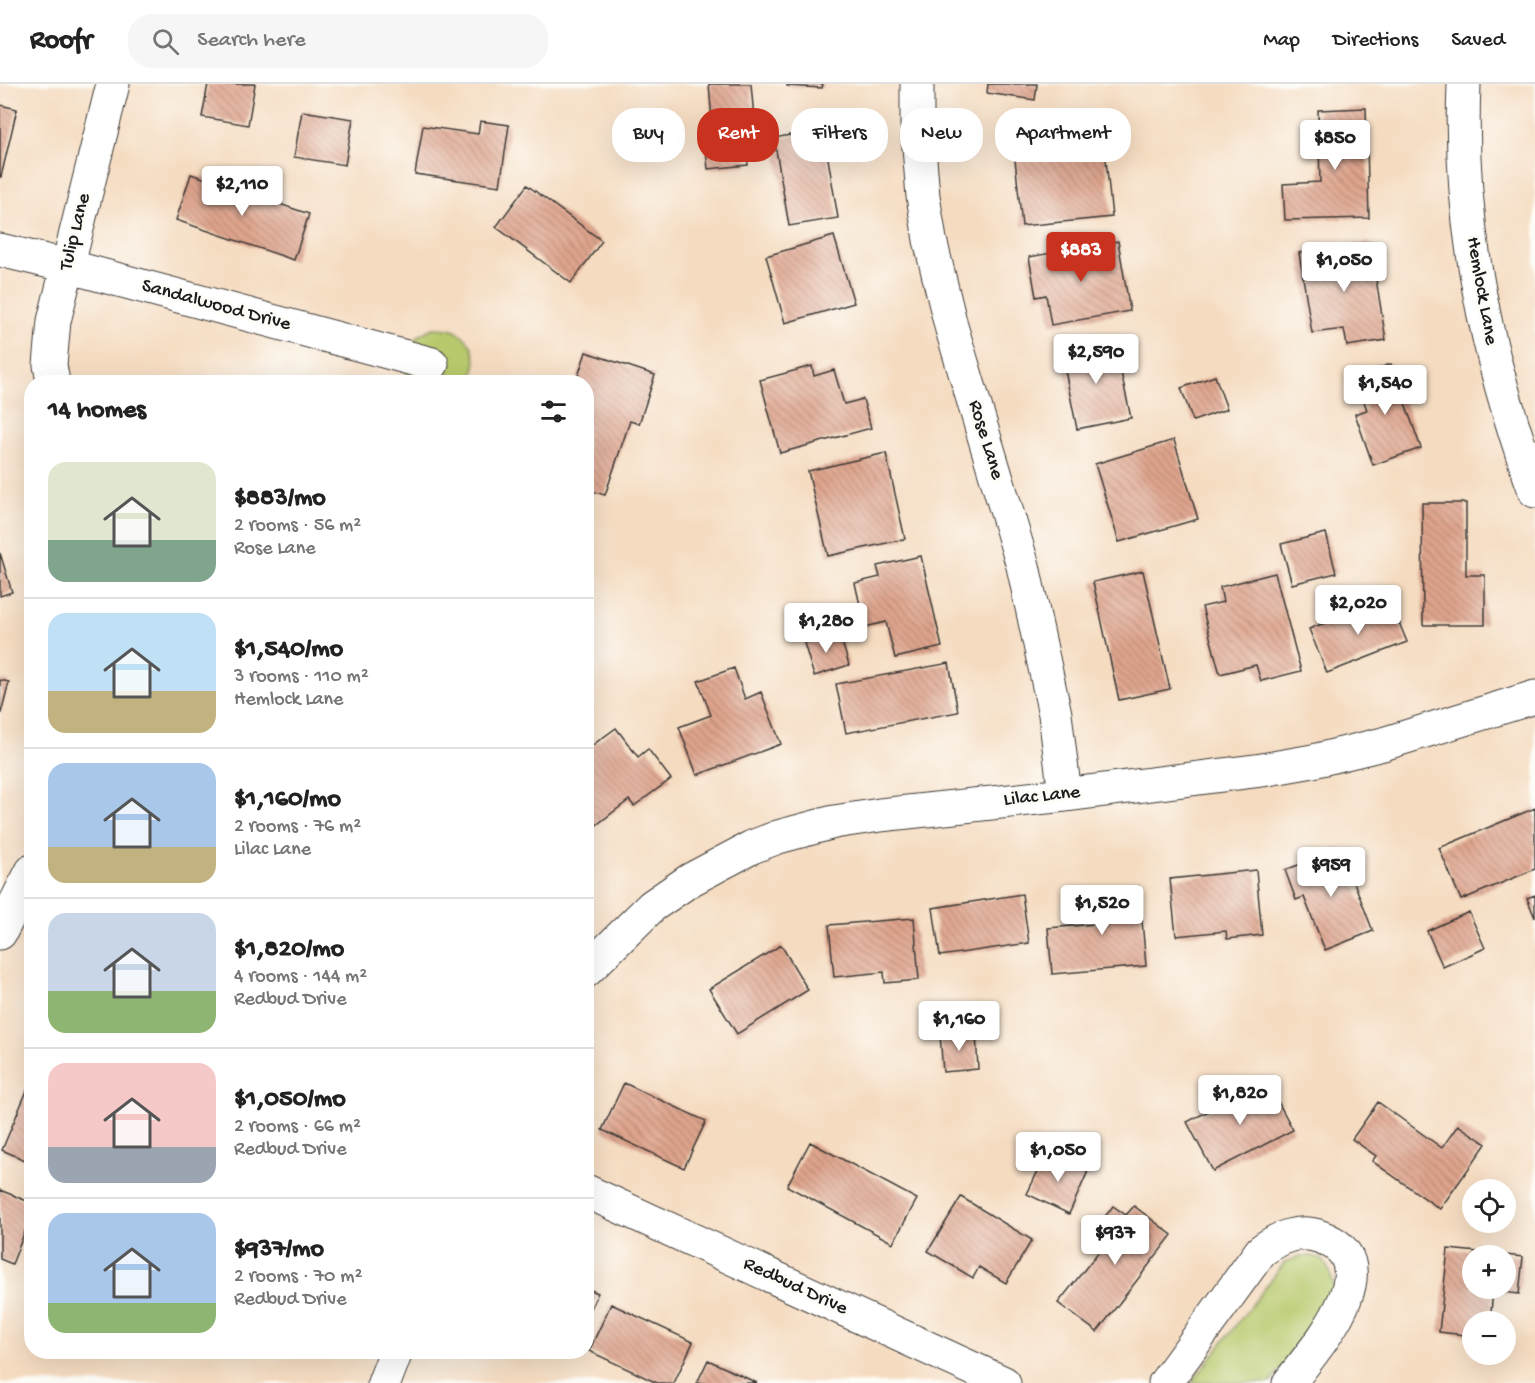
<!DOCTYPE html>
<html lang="en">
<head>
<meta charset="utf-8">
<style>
	:root { --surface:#fff; --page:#f6f6f6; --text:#222; --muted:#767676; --line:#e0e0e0; --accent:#c8321e }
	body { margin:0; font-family:"Gochi Hand",sans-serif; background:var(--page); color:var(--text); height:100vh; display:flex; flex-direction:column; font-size:22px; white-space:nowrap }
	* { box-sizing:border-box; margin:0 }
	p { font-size:20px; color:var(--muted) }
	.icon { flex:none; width:33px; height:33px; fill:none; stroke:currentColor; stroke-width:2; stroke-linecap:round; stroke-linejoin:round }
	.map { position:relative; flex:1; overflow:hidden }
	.sheet { position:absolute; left:24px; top:291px; width:570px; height:984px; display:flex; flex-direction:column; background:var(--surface); border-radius:24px; box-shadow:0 6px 24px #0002 }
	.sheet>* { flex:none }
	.top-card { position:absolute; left:612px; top:24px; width:570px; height:54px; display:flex; gap:12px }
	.tools { position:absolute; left:1462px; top:1095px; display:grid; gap:12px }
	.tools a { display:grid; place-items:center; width:54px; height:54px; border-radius:50%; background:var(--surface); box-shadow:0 6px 24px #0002; font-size:30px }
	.price { position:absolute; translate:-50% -51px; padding:0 14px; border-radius:6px; background:#fff; color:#222; font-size:20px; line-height:39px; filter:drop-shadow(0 2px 3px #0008) }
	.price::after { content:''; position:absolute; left:50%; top:36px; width:18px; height:14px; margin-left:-9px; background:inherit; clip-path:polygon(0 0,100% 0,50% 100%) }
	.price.on { background:var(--accent); color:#fff }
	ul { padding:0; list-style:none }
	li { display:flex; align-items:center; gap:18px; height:150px; padding:0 24px }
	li+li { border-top:2px solid var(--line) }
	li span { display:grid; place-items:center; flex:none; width:168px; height:120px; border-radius:18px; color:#555 }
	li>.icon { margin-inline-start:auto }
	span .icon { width:72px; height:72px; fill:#fffc; stroke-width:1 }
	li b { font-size:26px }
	h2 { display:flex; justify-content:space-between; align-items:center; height:72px; padding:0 24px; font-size:26px }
	.tag { padding:0 21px; border-radius:24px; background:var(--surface); box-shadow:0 6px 24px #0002; font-size:21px; line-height:54px }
	.tag.on { background:var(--accent); color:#fff }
	header { display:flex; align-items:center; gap:36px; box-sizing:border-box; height:84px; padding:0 30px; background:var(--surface); border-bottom:2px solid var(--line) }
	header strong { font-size:28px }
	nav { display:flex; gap:33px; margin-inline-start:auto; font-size:21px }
	.search { width:420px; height:54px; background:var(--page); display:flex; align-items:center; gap:15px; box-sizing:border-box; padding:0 21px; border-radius:24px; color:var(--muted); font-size:22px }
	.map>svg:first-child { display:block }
</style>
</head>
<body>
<header>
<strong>Roofr</strong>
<div class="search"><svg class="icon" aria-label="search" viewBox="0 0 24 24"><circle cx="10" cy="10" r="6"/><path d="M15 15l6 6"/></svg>Search here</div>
<nav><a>Map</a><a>Directions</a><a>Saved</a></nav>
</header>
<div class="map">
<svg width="1535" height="1299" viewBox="0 0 1535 1299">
	<defs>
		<pattern id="building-back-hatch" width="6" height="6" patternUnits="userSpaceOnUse" patternTransform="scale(1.5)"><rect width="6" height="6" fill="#dfa48d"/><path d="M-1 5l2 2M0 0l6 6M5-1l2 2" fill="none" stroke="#b48572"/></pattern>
	</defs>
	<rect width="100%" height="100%" fill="#fdfcf7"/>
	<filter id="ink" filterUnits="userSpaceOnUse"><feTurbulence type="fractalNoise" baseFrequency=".0167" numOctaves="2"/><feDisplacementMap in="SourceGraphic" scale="12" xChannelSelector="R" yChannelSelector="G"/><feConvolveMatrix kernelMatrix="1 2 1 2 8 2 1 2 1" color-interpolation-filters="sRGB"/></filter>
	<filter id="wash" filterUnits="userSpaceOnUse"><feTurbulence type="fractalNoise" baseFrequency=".008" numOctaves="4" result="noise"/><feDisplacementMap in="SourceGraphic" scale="24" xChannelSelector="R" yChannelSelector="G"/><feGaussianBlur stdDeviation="1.35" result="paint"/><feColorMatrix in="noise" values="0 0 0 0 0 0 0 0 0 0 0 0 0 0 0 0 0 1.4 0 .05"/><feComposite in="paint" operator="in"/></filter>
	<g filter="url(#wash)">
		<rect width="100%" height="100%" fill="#f5dcc1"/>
		<path fill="#b7c96c" stroke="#6a7244" stroke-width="1.5" d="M433,244C441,244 450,244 457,248C476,258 479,281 470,298H411C397,275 410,253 433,244Z
			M1312,1172L1323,1176L1330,1188L1335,1209L1331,1219L1270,1299H1191L1285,1178L1298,1173Z"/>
		<g id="blocks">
			<path fill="url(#building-back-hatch)" d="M208,0H255L248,41L202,33Z
				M709,0H751L754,34L712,37Z
				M787,0H823L822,4L787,2Z
				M988,0H1037L1035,16L987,9Z
				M0,21L17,25L1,93H0Z
				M1366,24L1369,134L1285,136L1283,100L1320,98L1318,26Z
				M302,27L353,35L345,81L294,73Z
				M480,37L509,41L500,102L415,90L423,42L478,50Z
				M744,43L748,81L708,85L704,47Z
				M823,45L838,134L789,142L774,54Z
				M1104,57L1112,133L1022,142L1014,66Z
				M191,90L309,130L294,176L176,136Z
				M527,101L602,157L571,199L496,143Z
				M834,152L854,219L785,239L766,172Z
				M1118,157L1130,227L1051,241L1046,211L1036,213L1029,173Z
				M1370,158L1386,256L1347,262L1344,245L1312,249L1299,169Z
				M1114,256L1131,334L1077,345L1061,267Z
				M586,268L655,291L639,340L630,337L605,411L586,405V298H576Z
				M1391,280L1421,364L1373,381L1355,330L1367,326L1355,292Z
				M812,282L814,292L834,286L844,320L863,315L871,344L780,369L760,296Z
				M1215,292L1227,325L1193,337L1181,304Z
				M1174,356L1198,435L1119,458L1095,380Z
				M886,369L905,455L828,472L808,387Z
				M1422,419H1466V491H1485V541H1423Z
				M1326,449L1336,489L1292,500L1281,460Z
				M0,469L12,508L0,512Z
				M921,472L942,563L895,574L886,538L865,543L855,499L880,493L877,482Z
				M1143,487L1170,605L1119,616L1093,498Z
				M1275,489L1301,587L1261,597L1256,581L1220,590L1202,523L1223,518L1220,503Z
				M1389,514L1407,558L1327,589L1309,545Z
				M839,548L849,581L814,592L804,559Z
				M949,579L958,628L846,649L836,600Z
				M734,584L745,615L761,608L781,660L697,691L679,643L711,631L698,597Z
				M0,596L9,598L1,629H0Z
				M616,644L638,673L648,665L671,695L634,722L629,716L586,749V666Z
				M1535,724V785L1461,816L1439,764Z
				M1341,765L1373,847L1325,866L1304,813L1296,816L1285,786Z
				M1256,786L1262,851L1227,855L1226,847L1176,852L1170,795Z
				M1139,802L1146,882L1052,890L1048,844L1096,840L1093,807Z
				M1022,810L1029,859L940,872L933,824Z
				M1535,811V834L1527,814Z
				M1469,828L1485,864L1443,883L1427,847Z
				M914,834L919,896L885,899L884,888L834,893L829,841Z
				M781,861L808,906L737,950L709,905Z
				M976,949L978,985L943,988L940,951Z
				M31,997H32V1079L2,1066Z
				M1267,997L1293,1046L1213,1087L1187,1038Z
				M624,999L706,1037L684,1084L602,1046Z
				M1378,1018L1442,1064L1458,1041L1486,1060L1440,1125L1372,1077L1376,1072L1352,1055Z
				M810,1058L917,1115L893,1159L787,1102Z
				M1047,1068L1088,1087L1069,1130L1027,1110Z
				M0,1106L32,1119V1130L12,1180L0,1175Z
				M961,1113L1032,1156L1006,1199L979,1183L973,1194L928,1167Z
				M1113,1122L1126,1131L1134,1122L1172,1151L1097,1248L1058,1219L1108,1156L1095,1146Z
				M1448,1165L1497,1170L1496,1172H1473V1204H1506V1171L1523,1173L1519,1210L1493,1207L1490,1238H1473V1252L1439,1248Z
				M586,1204L598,1209L586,1234Z
				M611,1220L693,1258L674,1299H657L589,1267Z
				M83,1268H102L99,1274Z
				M708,1276L757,1299H697Z"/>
		</g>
	</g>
	<g filter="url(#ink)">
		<use href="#blocks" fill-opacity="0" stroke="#3d3935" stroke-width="1.5"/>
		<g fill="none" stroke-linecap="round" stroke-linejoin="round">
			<g stroke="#3d3935" stroke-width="35">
				<path id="minor" d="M917,0V39L923,112L930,156L951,242L1023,482L1055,630L1065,711
					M1464,0C1458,142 1487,275 1535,407
					M0,166L67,182L432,280
					M53,298L50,281L54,237L113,0
					M0,849L32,787
					M586,887L652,822L690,796L752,763L778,753L834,738L880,731L1065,711L1262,686L1313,677L1383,660L1535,613
					M586,1107L1004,1299
					M384,1299L396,1268
					M1165,1299L1261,1167C1280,1153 1298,1145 1321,1153C1393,1179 1313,1267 1289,1299"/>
			</g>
			<use href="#minor" stroke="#fff" stroke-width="33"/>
		</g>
	</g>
	<g text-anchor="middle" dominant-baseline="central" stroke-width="6" stroke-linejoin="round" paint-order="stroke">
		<g font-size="20" fill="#1c1c1c" stroke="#fdfcf7">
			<text transform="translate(76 148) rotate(-76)">Tulip Lane</text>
			<text transform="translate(1481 207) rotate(80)">Hemlock Lane</text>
			<text transform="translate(216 222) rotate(15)">Sandalwood Drive</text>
			<text transform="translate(985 356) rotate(73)">Rose Lane</text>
			<text transform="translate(1042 713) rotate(-6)">Lilac Lane</text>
			<text transform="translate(795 1203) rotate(25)">Redbud Drive</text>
		</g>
	</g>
</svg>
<div class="tools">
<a><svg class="icon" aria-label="locate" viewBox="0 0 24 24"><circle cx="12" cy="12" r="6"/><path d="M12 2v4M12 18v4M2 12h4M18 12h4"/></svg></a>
<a>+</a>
<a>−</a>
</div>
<b class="price" style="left:1335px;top:87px">$850</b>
<b class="price" style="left:242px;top:133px">$2,110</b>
<b class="price on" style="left:1081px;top:199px">$883</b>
<b class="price" style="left:1344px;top:209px">$1,050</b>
<b class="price" style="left:1096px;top:301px">$2,590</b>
<b class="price" style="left:1385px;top:332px">$1,540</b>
<b class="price" style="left:1358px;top:552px">$2,020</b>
<b class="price" style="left:826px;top:570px">$1,280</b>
<b class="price" style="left:1331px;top:814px">$959</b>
<b class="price" style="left:1102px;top:852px">$1,520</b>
<b class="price" style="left:959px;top:968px">$1,160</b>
<b class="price" style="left:1240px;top:1042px">$1,820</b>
<b class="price" style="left:1058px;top:1099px">$1,050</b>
<b class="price" style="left:1115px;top:1182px">$937</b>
<div class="top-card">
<a class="tag">Buy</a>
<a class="tag on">Rent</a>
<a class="tag">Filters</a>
<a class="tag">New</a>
<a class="tag">Apartment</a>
</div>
<section class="sheet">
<h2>14 homes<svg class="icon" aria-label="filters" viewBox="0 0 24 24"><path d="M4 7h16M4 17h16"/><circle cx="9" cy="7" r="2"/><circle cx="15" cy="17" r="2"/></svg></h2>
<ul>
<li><span style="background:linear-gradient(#dfe7d0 65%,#7fa58c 0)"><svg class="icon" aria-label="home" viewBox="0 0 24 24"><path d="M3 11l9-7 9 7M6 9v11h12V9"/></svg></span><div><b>$883/mo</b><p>2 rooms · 56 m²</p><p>Rose Lane</p></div></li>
<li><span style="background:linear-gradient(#bfe0f5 65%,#c2b280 0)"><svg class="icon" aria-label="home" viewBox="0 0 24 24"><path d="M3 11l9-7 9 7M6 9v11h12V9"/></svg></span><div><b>$1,540/mo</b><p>3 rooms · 110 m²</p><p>Hemlock Lane</p></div></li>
<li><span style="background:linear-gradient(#a9c7e8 70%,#c2b280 0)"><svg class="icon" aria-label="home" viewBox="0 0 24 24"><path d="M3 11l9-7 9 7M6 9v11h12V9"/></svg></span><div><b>$1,160/mo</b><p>2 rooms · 76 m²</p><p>Lilac Lane</p></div></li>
<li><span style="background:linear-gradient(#c9d6e8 65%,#8fb573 0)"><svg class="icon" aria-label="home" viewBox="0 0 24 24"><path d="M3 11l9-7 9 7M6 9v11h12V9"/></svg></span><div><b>$1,820/mo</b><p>4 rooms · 144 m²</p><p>Redbud Drive</p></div></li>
<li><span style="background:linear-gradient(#f6c9c9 70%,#9aa5b1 0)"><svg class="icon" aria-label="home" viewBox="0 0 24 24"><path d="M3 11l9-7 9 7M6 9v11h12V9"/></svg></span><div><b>$1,050/mo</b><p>2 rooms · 66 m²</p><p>Redbud Drive</p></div></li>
<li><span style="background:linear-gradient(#a9c7e8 75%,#8fb573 0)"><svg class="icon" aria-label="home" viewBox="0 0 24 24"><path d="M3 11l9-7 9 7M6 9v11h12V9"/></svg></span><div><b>$937/mo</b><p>2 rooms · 70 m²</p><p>Redbud Drive</p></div></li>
</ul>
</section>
</div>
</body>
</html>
